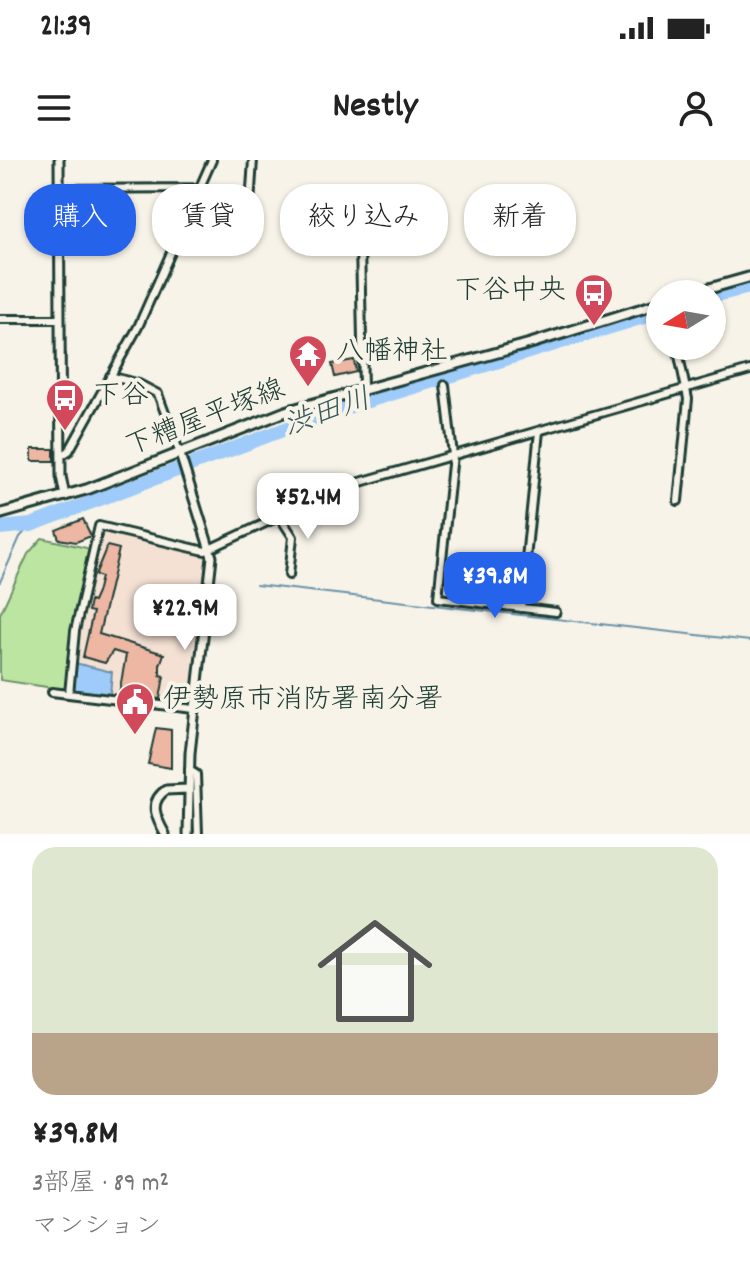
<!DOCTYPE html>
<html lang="ja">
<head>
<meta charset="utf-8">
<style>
	:root { --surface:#fff; --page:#f6f6f6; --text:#222; --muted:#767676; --accent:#2563eb }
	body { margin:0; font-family:Dekko,"Klee One",sans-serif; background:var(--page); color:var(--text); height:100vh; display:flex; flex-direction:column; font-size:30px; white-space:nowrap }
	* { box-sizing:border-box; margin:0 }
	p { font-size:26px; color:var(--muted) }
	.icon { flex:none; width:44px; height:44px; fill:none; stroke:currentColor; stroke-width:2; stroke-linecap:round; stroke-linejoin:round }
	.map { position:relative; height:674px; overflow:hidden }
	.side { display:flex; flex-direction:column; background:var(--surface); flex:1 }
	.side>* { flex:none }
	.hud { position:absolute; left:24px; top:24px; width:702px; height:72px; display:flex; gap:16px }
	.needle { width:52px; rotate:259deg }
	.fabs { position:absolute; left:646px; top:120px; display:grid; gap:16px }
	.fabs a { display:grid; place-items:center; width:80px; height:80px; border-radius:50%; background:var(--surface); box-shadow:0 2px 6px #0004; font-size:40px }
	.price { position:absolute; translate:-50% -68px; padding:0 18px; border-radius:16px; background:#fff; color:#222; font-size:26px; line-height:52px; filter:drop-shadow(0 2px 4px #0008) }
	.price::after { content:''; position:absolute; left:50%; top:48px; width:24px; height:18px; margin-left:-12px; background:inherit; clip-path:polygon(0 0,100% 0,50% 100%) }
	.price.current { background:var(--accent); color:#fff }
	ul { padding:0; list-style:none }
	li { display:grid; align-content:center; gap:16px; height:424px; padding:0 32px }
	li span { display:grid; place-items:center; height:248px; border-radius:24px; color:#555 }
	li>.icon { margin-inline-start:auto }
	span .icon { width:144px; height:144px; fill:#fffc; stroke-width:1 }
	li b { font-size:34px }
	.pill { padding:0 28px; border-radius:32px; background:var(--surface); box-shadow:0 2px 6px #0004; font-size:28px; line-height:72px }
	.pill.current { background:var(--accent); color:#fff }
	.status { display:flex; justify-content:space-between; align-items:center; height:56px; padding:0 40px; background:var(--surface); direction:ltr }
	.status svg { height:22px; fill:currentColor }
	header { display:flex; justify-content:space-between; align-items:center; height:104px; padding:0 32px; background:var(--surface); font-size:36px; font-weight:700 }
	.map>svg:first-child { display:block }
</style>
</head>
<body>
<div class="status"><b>21:39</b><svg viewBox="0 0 49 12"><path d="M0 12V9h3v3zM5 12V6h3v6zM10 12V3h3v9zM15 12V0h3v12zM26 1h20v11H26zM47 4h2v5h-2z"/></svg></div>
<header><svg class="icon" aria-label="menu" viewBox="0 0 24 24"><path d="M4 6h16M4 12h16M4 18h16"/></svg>Nestly<svg class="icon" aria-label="person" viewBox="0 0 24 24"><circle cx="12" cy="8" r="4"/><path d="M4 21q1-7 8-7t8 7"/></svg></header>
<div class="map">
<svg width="750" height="674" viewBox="0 0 750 674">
	<rect width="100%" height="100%" fill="#f7f3e8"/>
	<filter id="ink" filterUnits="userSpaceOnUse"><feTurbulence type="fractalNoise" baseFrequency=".0125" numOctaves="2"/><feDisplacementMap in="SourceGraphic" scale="16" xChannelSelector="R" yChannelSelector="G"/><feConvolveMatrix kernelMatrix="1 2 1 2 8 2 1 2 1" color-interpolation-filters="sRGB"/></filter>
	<g filter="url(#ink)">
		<path fill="#f4e1d4" d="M102,370L202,392L205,400L189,545L71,532L77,470L99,371Z"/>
		<path fill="#bce5a2" stroke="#6e916b" stroke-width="2" d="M42,378L91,389L73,463L67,530L0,520V454L28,394Z"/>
		<path fill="#9ecbf9" stroke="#6b92aa" stroke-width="2" d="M75,503L112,512L110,535L72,531Z"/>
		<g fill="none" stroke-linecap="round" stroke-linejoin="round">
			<path stroke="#6b92aa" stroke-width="2" d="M0,422L20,377L31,365
				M256,425L750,481"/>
			<path stroke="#9ecbf9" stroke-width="14" d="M712,136L750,127
				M0,368L31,365L325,254L660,152"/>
		</g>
		<path fill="#eeb7a4" stroke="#1f3d34" stroke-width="2" d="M354,200L356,212L335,217L332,204Z
			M32,289H54V301H32Z
			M83,359L91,376L76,382L59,379L56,370Z
			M107,386L119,389L99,474L164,494L160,505V515L164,516L160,539L119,534L126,495L113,491L105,503L83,497L93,452L88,451L90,441L93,442L97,433L101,417L95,415Z
			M156,568L171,570V608L148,604Z"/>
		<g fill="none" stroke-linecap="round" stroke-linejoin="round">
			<g stroke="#1f3d34" stroke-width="12">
				<path id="minor" d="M58,29L201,28
					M250,44L253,0
					M360,84L363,228
					M0,159H60
					M677,186L688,239L678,341
					M110,216L139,224L158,234L179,291
					M445,225L453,295L438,438L556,452
					M61,296L69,291L138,167L212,0
					M280,357L293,377L289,415
					M521,448L539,271
					M52,532L194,549
					M69,534L75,471L99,366L205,391L343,327L750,210
					M189,610L196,614L198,674"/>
			</g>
			<g stroke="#1f3d34" stroke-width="13">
				<path id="tertiary" d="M59,0L61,316L65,336
					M179,291L212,397L190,593L188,674
					M165,674C156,658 148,642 166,630L188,629"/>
			</g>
			<g stroke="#1f3d34" stroke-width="14">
				<path id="secondary" d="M690,134L750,117
					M0,354L88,329L287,251L532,183L660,143"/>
			</g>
			<use href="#minor" stroke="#f7f3e8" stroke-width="6"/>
			<use href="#tertiary" stroke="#f7f3e8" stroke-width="7"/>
			<use href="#secondary" stroke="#f7f3e8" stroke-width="8"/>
		</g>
	</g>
	<defs>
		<g id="bus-pin" transform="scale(2)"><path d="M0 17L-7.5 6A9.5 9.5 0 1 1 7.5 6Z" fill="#d1495b" stroke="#f7f3e8"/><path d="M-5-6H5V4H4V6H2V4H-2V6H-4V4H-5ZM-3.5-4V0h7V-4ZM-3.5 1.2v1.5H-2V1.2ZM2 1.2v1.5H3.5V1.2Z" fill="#fff"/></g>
		<g id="temple-pin" transform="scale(2)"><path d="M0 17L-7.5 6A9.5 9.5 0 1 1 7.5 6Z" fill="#d1495b" stroke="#f7f3e8"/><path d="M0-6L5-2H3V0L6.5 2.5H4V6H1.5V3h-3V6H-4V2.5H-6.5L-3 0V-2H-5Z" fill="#fff"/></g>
		<g id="civic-pin" transform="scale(2)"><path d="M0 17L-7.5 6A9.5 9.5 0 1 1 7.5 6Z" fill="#d1495b" stroke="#f7f3e8"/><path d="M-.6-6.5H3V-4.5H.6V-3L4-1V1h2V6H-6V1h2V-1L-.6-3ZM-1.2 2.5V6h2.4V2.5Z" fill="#fff"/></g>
	</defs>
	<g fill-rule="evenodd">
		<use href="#bus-pin" x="594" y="133"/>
		<use href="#temple-pin" x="308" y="194"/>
		<use href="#bus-pin" x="65" y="238"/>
		<use href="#civic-pin" x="135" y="542"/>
	</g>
	<g text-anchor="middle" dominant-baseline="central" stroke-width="8" stroke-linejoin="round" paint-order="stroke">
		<g font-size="28" fill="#1f3d34" stroke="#f7f3e8" text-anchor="start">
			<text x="566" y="133" text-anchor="end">下谷中央</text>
			<text x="336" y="194">八幡神社</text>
			<text x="93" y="238">下谷</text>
			<text x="163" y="542">伊勢原市消防署南分署</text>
		</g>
		<g font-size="28" fill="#1f3d34" stroke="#f7f3e8">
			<text transform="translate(206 260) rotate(-21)">下糟屋平塚線</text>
		</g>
		<g font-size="30" font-style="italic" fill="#38595b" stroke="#f7f3e8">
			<text transform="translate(328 255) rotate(-19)">渋田川</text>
		</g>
	</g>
</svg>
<div class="fabs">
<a><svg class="needle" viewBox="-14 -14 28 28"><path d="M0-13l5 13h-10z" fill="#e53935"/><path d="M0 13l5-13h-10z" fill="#767676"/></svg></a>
</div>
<b class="price" style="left:308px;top:381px">¥52.4M</b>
<b class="price current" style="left:495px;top:460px">¥39.8M</b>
<b class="price" style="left:185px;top:492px">¥22.9M</b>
<div class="hud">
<a class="pill current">購入</a>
<a class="pill">賃貸</a>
<a class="pill">絞り込み</a>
<a class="pill">新着</a>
</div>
</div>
<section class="side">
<ul>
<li><span style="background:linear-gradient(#dfe7d0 75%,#b9a48a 0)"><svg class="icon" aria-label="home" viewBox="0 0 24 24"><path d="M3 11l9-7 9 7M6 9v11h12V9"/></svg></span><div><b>¥39.8M</b><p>3部屋 · 89 m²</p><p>マンション</p></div></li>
</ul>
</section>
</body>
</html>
